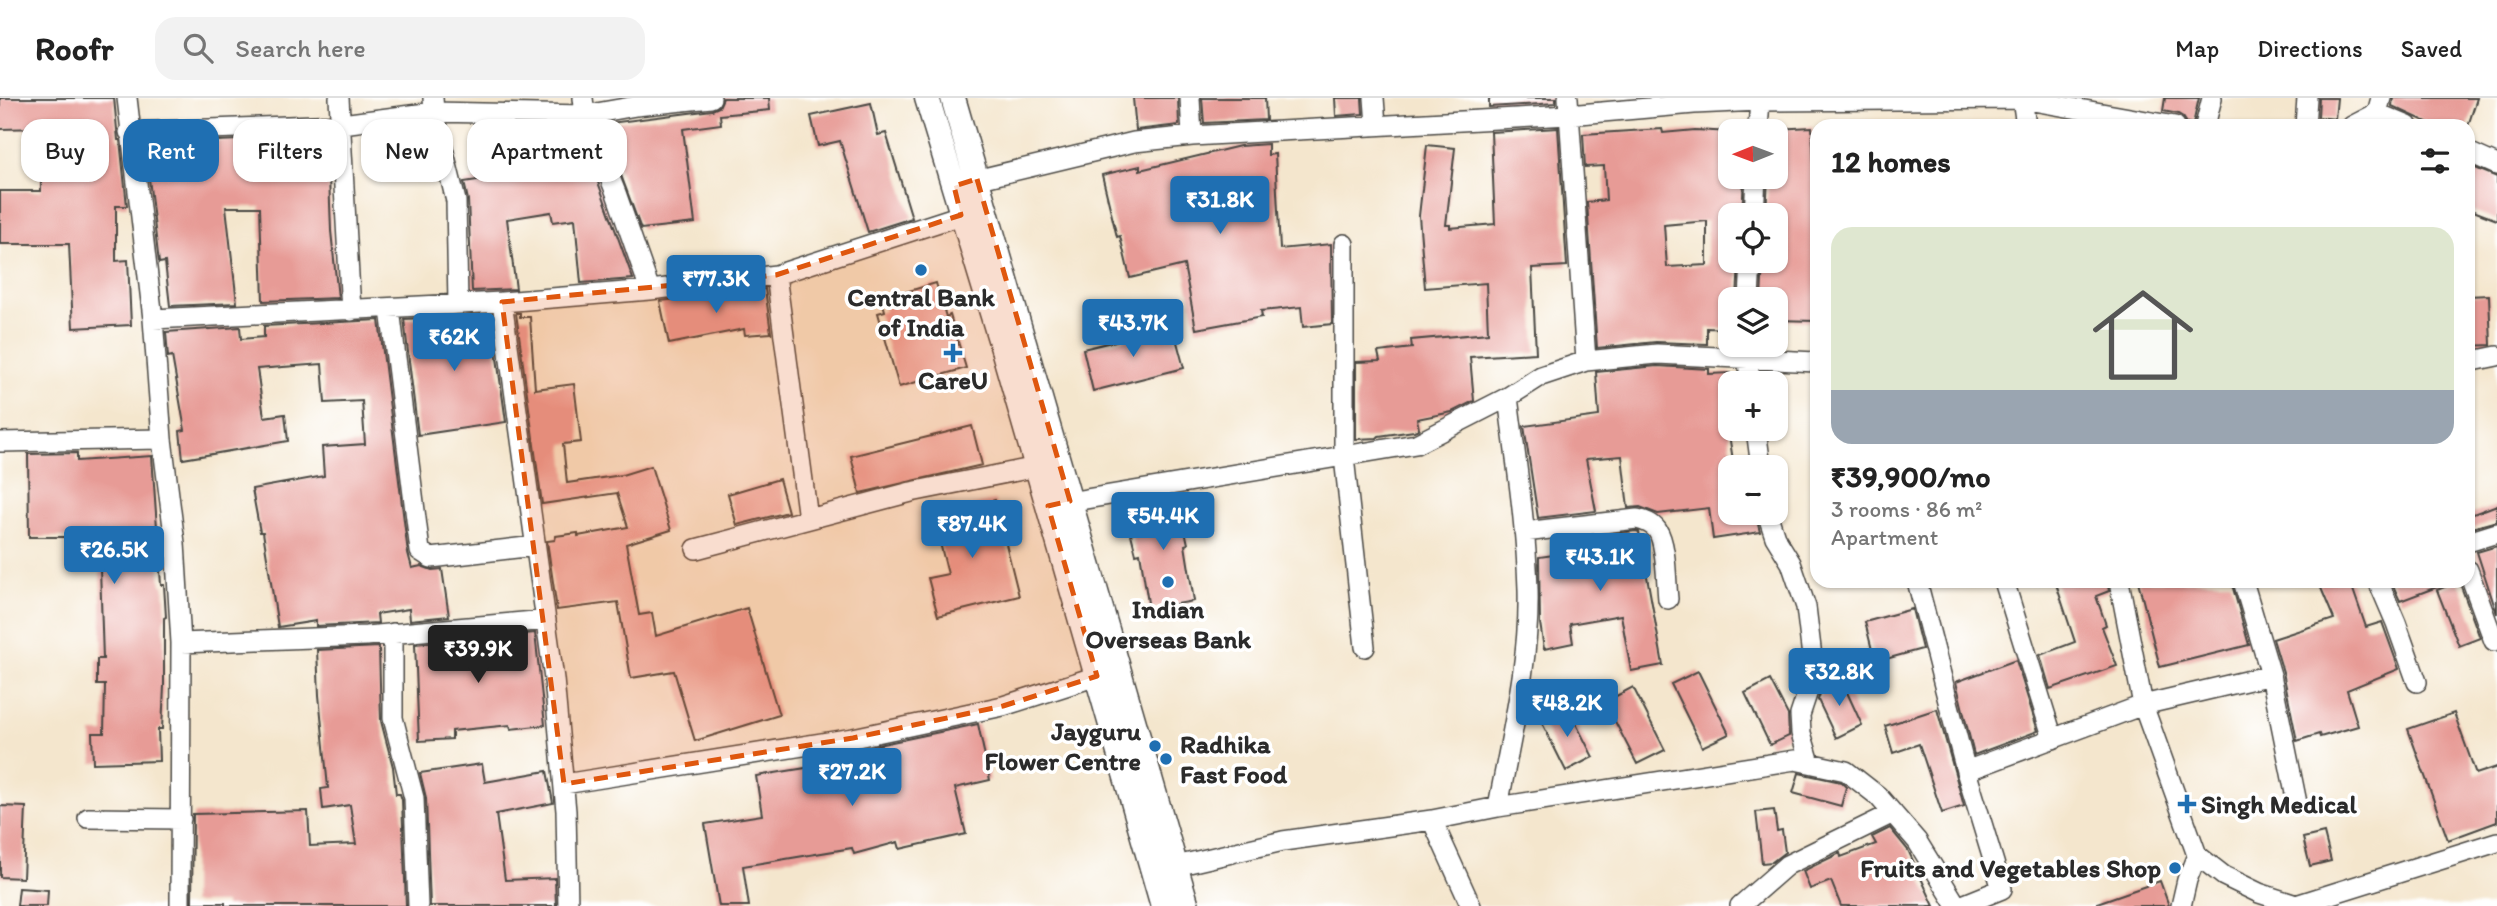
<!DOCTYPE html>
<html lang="en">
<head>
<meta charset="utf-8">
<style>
	:root { --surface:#fff; --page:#f2f2f2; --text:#222; --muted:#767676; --line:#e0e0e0; --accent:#1f6fb2 }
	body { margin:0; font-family:Itim,sans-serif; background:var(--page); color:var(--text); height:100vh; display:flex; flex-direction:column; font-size:26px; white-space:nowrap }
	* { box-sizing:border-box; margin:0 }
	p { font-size:23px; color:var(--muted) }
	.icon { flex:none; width:38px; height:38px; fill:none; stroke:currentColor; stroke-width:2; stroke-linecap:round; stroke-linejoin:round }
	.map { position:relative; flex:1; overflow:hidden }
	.drawer { position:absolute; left:1810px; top:21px; width:665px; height:469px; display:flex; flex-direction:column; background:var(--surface); border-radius:21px; box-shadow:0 2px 5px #0004 }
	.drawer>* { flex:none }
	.guide { position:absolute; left:21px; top:21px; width:665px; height:63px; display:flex; gap:14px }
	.needle { width:46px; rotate:269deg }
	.fabs { position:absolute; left:1718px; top:21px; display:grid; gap:14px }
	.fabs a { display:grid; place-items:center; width:70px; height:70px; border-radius:14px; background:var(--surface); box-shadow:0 2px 5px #0004; font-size:35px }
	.price { position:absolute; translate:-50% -60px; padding:0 16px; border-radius:7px; background:var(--accent); color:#fff; font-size:23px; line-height:46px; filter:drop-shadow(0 2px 4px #0008) }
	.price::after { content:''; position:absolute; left:50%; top:42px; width:21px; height:16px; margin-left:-10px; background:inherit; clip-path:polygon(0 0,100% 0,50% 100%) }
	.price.selected { background:#222; color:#fff }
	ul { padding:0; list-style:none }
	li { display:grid; align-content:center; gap:14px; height:371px; padding:0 21px }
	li+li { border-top:2px solid var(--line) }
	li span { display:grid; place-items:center; height:217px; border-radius:21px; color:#555 }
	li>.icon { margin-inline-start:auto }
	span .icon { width:126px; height:126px; fill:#fffc; stroke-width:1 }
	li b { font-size:30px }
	h2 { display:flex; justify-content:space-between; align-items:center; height:84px; padding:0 21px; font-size:30px }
	.pill { padding:0 24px; border-radius:21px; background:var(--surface); box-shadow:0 2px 5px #0004; font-size:24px; line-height:63px }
	.pill.selected { background:var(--accent); color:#fff }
	header { display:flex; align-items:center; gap:42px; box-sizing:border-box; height:98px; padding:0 35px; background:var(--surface); border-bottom:2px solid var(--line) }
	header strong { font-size:33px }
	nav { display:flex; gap:38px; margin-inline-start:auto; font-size:24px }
	.search { width:490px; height:63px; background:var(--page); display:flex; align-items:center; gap:18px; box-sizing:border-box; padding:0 24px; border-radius:21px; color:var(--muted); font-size:26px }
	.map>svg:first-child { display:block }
</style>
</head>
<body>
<header>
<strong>Roofr</strong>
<div class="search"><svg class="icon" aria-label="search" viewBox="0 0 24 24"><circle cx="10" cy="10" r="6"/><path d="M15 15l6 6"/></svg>Search here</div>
<nav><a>Map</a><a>Directions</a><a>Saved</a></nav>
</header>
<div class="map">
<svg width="2497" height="808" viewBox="0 0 2497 808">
	<rect width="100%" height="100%" fill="#fff"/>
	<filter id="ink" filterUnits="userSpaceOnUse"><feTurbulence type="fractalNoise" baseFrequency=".0143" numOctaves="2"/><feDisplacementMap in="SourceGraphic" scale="14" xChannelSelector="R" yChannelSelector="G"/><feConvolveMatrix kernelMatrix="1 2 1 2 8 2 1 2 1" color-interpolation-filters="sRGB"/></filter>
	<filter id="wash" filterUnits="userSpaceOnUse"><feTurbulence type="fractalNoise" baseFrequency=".00686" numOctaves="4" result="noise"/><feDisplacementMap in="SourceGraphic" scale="28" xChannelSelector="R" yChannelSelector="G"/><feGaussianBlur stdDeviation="1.57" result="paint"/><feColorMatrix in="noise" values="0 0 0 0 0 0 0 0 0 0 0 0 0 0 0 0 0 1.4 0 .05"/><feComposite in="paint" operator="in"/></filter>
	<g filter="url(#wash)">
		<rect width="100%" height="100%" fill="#f4e6cd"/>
		<g id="blocks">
			<path fill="#e79b96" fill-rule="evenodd" d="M0,0H114L118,42H120L127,108H116V163L128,162L131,227L73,230L69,146H0V93H41V30L0,31Z
				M723,0H769L770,12L720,17L721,26L683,31L695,125L641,131L602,26L712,12L719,9Z
				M1133,0H1178L1179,27L1136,32Z
				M1202,0H1265L1266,22L1204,25Z
				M1335,0H1362L1363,16L1336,18Z
				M1489,0H1556V5L1489,9Z
				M2165,0H2199L2193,26L2187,25L2183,19L2178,16L2163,13Z
				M2319,0H2337L2335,21L2318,19Z
				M2393,0H2477L2468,28H2428L2429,25L2392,8Z
				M871,5L878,37L886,35L912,120L868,134L840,43L818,48L811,18Z
				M1812,29L1816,104V223L1776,222V201H1761L1763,163H1776V117H1766L1768,79H1776V31Z
				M1558,30L1567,168L1532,170L1536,255L1470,259L1474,303L1452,314L1417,321L1419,331L1414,333L1379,338L1377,340L1356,341V264L1380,263L1378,254L1412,250L1411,242L1488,235L1486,185L1425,190L1419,118L1427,47L1455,50L1446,127H1450V130L1495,126L1491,34Z
				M1662,31L1663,35L1695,32L1731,34V79H1744L1742,117H1731V163H1739L1737,201H1731V231L1707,230V246L1656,244L1597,250L1587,104L1606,102L1604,68L1585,69L1583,36ZM1707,123V167L1667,169L1664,127Z
				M314,39L315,78H329L331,133L338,200L263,203L260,109H226L237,205L170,208L165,164L159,165L145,46Z
				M1268,46V57L1275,56L1280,151L1331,146L1332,226L1303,229L1301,209L1261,213L1262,219L1196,231L1184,167L1130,180L1120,138L1117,139L1102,77L1140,68V72L1240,48Z
				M590,62L633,181L581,185L575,121L553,124L551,114L507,121L516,191L472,193L468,102L464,84L510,77L509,73Z
				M2468,67L2497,79V122L2468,111Z
				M936,185L946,219L950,217L966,270L899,289L878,215L885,213L882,201Z
				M765,191L771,235L745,237L744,231L669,246L660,203Z
				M2489,197L2491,247L2468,248V198Z
				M516,215H520V219H530L535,291L574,286L581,344L563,346L567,385L622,377L651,368L671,432L626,446L639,517L652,515L656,538L747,510L779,617L695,643L674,573L631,580L618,504L557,512L547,443L555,442L556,438L578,435V438L628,429L617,395L542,406Z
				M491,217L506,324L418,337L404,221Z
				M379,222L408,455L412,470L421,468L432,472L442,471L449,518L410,522L409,511L377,516L378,525L316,528V523L278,529L263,434H260L252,391L324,378L322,349L365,346L362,303L325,305L322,266L257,271L264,319L285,316L288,343L183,361L180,333L185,332L172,258L168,259L166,234L240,229L241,241L264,239V228Z
				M1173,229L1184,270L1093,293L1083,251Z
				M1657,268L1709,271V276L1731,275L1730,343L1734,369H1731V415H1755L1760,434L1713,441L1709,410L1658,416L1640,409L1628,410L1622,358L1586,361L1596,413L1538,420L1524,328L1599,318L1596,274Z
				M972,328L982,367L860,395L851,358Z
				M77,355V363L152,358L161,487H164L166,519L164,520V588L162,631H158L159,663L93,665L92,635H104L105,587H97V561H103L99,439H29L28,356Z
				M779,381L788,414L737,427L728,396Z
				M1177,398L1188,446L1185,447L1194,503L1149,511L1140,455L1136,456L1131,436L1140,430L1133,414L1137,405Z
				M995,402L1019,498L938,518L928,480L948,476L933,418Z
				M2497,407V423L2468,431V418Z
				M1636,433L1639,434L1663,567L1631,573L1621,517L1570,526L1573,545L1544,551L1540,525L1539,459L1561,456L1559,442Z
				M2497,448V516L2477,454Z
				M2055,483H2107L2109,493L2096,498L2106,527L2102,529L2117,568L2050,591L2040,557L2075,544Z
				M2138,483H2231L2249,547L2160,569Z
				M2318,483H2350L2366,529L2382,524L2399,571L2347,592L2358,628L2320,639L2319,636L2297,643L2283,574L2273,541L2334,521Z
				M2391,483H2449L2450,484L2400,503Z
				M2459,483L2480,540L2459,548L2437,492Z
				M1912,511L1922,551L1875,564L1865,524Z
				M535,535L545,627L511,631L510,627L452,633V641L419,643L415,546Z
				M379,549L381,623L393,669L396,696H400L402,702L406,808H225V805H192L193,716L308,713L310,748L356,746L350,707L323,711L321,691L328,690L319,597L317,552Z
				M2016,562L2038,633L1974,657L1956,584Z
				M1698,573L1729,636L1702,649L1671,586Z
				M1840,579L1862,627L1836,640L1818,602L1823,587Z
				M1770,582L1788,617L1789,638L1770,647L1745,595Z
				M1633,589L1665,652L1637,666L1605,604Z
				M1568,610L1593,659L1566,673L1541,623Z
				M1937,611L1964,708L1942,715L1919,646L1893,655L1885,628Z
				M2454,615L2476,676L2497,669V724L2448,742L2408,631Z
				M978,626L990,682L955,690L966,736L900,751L898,744L854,756L852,750L743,768L749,808H719L705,726L762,717L756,678L812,669L814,683L877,665L873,648Z
				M482,666L485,684L547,673L553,705L496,716L505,782L555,780L556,808H430L426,700L420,675Z
				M1799,675L1841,684L1846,689L1841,708L1793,695Z
				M0,708L26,709L23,780L0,779Z
				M1774,712L1777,733L1782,732L1785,754L1772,764L1762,765L1756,714Z
				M1890,730L1908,752L1934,808H1841L1831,783L1810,791L1803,773L1840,755L1841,759L1876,746L1872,739Z
				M2324,735L2331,763L2310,768L2303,740Z
				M2160,783L2169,808H2097V805Z
				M19,790L48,792L47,808H17Z"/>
		</g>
	</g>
	<g filter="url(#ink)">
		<use href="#blocks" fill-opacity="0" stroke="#494743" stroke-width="2"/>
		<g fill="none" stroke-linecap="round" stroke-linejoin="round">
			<g stroke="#494743" stroke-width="22">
				<path id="minor" d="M127,0L153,221L162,341L175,445L181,545L180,808
					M339,0L351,213
					M433,0L434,14L456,103L458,206
					M583,0L585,17L616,95L650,192
					M1190,0L1192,38
					M1374,0L1376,27
					M1568,0L1586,263
					M2022,0L2026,28
					M2377,15L2408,28
					M2205,28L2212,0
					M2305,28L2307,0
					M2352,28L2377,15L2381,0
					M1758,33L1760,0
					M129,34L342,26L434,14L585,17L636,8L711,0
					M2468,54L2497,67
					M963,85L1134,44L1192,38L1568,17L1694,6L1760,3L2022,1L2175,28
					M1754,117L1756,79
					M1344,146V359L1365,549
					M776,177L808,421
					M1749,201L1751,163
					M502,204L554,581L566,713L568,808
					M390,211L420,453L431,460L535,448
					M153,221L502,204L650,192L776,177L961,117
					M1747,248L1750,285
					M2468,264L2497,258
					M1756,331L1761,369
					M0,344L162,341
					M1056,406L1416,346L1508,299L1541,278L1586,263L1657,256L1816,264
					M1767,415L1775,439L1791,465L1806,509L1814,575L1800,617L1801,635L1810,665
					M1524,434L1637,421C1645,423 1652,425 1657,432C1667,446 1666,483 1668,501
					M2468,444L2497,435
					M696,451L911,394L1037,369
					M2468,472L2494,543
					M1917,483L1966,673L2002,791L1960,808
					M2004,483L2053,641
					M2119,483L2143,607L2197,757L2187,782L2181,808
					M2243,483L2271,577L2297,705
					M2378,483L2396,525L2417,584
					M393,535V620L414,700L418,808
					M181,545L366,538L546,522
					M1966,673L2143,607L2271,577
					M564,686L853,640L1003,608L1097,578
					M1498,709C1511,637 1530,564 1528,491C1526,427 1516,363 1508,299
					M88,720L181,721
					M1432,722L1471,808
					M2197,757L2224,778L2259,795L2296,807L2497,744
					M1176,768L1283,743L1432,722L1498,709L1795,662L1846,673L1878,698L1917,743L1957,808
					M1740,808L1787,767L1893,715"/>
			</g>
			<g stroke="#494743" stroke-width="27">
				<path id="tertiary" d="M927,0L1003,251L1163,808
					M953,0L1187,808"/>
			</g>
			<use href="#minor" stroke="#fff" stroke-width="19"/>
			<use href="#tertiary" stroke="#fff" stroke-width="24"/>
		</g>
	</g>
	<path fill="#df570e" fill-opacity="0.2" stroke="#df570e" stroke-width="5" stroke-dasharray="14 9" stroke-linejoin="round" d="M977,81L1070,403L1048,408L1097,578L1003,608L853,640L564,686L502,204L776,177L961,117L954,88Z"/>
	<g fill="#1f6fb2" stroke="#fff" stroke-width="2.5">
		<circle cx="921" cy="172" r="7"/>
		<path d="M949.5 244.5h7v7h7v7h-7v7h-7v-7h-7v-7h7z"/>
		<circle cx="1168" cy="484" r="7"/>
		<circle cx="1155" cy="648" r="7"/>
		<circle cx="1166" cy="661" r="7"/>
		<path d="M2183.5 695.5h7v7h7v7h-7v7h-7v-7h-7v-7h7z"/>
		<circle cx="2175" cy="770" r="7"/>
	</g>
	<g text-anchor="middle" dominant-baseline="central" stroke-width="7" stroke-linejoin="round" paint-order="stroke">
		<g font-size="26" font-weight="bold" fill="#2b2b2b" stroke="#fff">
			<text x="921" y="199">Central Bank<tspan x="921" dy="30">of India</tspan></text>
			<text x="953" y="282">CareU</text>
			<text x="1168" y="511">Indian<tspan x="1168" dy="30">Overseas Bank</tspan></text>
			<text x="1141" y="633" text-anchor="end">Jayguru<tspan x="1141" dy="30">Flower Centre</tspan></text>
			<text x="1180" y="646" text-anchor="start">Radhika<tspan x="1180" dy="30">Fast Food</tspan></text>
			<text x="2201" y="706" text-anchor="start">Singh Medical</text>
			<text x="2161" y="770" text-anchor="end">Fruits and Vegetables Shop</text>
		</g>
	</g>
</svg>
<div class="fabs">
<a><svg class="needle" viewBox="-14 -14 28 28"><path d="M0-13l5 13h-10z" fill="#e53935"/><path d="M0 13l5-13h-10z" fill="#767676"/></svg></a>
<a><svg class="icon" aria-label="locate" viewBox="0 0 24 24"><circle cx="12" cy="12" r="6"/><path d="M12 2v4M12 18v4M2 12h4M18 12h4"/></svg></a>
<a><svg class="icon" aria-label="layers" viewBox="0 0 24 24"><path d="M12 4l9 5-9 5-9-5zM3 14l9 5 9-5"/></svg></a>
<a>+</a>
<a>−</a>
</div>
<b class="price" style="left:1220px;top:138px">₹31.8K</b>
<b class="price" style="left:716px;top:217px">₹77.3K</b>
<b class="price" style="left:1133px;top:261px">₹43.7K</b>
<b class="price" style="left:454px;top:275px">₹62K</b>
<b class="price" style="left:1163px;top:454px">₹54.4K</b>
<b class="price" style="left:972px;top:462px">₹87.4K</b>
<b class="price" style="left:114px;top:488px">₹26.5K</b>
<b class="price" style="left:1600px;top:495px">₹43.1K</b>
<b class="price selected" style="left:478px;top:587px">₹39.9K</b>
<b class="price" style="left:1839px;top:610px">₹32.8K</b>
<b class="price" style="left:1567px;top:641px">₹48.2K</b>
<b class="price" style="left:852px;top:710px">₹27.2K</b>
<div class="guide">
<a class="pill">Buy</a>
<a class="pill selected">Rent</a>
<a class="pill">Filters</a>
<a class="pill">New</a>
<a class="pill">Apartment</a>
</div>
<section class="drawer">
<h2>12 homes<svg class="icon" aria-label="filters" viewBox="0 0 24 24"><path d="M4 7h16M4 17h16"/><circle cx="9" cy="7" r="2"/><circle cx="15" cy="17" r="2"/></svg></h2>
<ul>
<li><span style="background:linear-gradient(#dfe7d0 75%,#9aa5b1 0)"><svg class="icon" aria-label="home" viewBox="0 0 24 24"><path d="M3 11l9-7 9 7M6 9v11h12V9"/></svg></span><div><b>₹39,900/mo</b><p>3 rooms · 86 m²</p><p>Apartment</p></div></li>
</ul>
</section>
</div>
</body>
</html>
